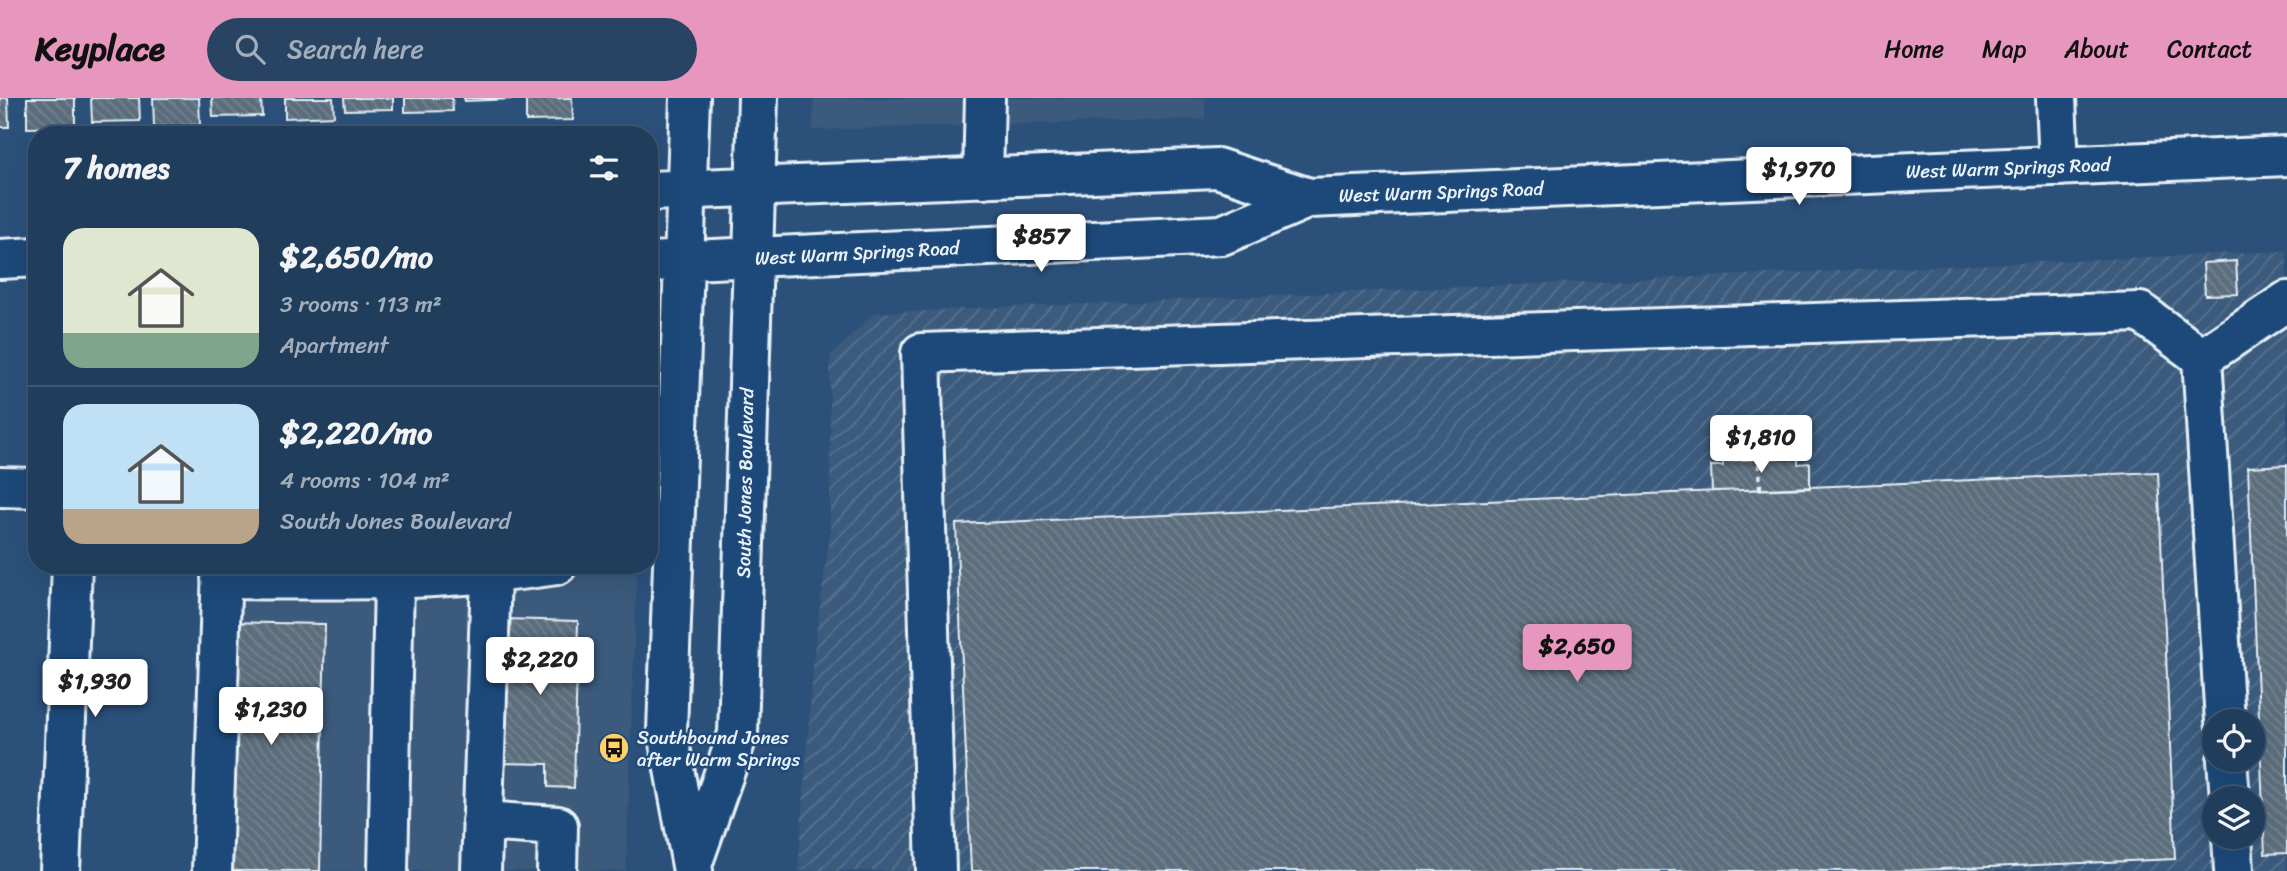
<!DOCTYPE html>
<html lang="en">
<head>
<meta charset="utf-8">
<style>
	:root { --surface:#203d5c; --page:#284462; --text:#f1f3f6; --muted:#a2aebb; --line:#3d5672; --accent:#e797bd }
	body { margin:0; font-family:Sriracha,sans-serif; background:var(--page); color:var(--text); height:100vh; display:flex; flex-direction:column; font-size:26px; white-space:nowrap }
	* { box-sizing:border-box; margin:0 }
	p { font-size:23px; color:var(--muted) }
	.icon { flex:none; width:38px; height:38px; fill:none; stroke:currentColor; stroke-width:2; stroke-linecap:round; stroke-linejoin:round }
	.map { position:relative; flex:1; overflow:hidden }
	.details { position:absolute; left:28px; top:28px; width:630px; height:448px; display:flex; flex-direction:column; background:var(--surface); border-radius:28px; box-shadow:0 7px 28px #0002,0 0 0 2px var(--line) }
	.details>* { flex:none }
	.tools { position:absolute; left:2202px; top:611px; display:grid; gap:14px }
	.tools a { display:grid; place-items:center; width:63px; height:63px; border-radius:50%; background:var(--surface); box-shadow:0 7px 28px #0002,0 0 0 2px var(--line); font-size:35px }
	.price { position:absolute; translate:-50% -60px; padding:0 16px; border-radius:7px; background:#fff; color:#222; font-size:23px; line-height:46px; filter:drop-shadow(0 2px 4px #0008) }
	.price::after { content:''; position:absolute; left:50%; top:42px; width:21px; height:16px; margin-left:-10px; background:inherit; clip-path:polygon(0 0,100% 0,50% 100%) }
	.price.current { background:var(--accent); color:#111 }
	ul { padding:0; list-style:none }
	li { display:flex; align-items:center; gap:21px; height:175px; padding:0 35px }
	li+li { border-top:2px solid var(--line) }
	li span { display:grid; place-items:center; flex:none; width:196px; height:140px; border-radius:21px; color:#555 }
	li>.icon { margin-inline-start:auto }
	span .icon { width:84px; height:84px; fill:#fffc; stroke-width:1 }
	li b { font-size:30px }
	h2 { display:flex; justify-content:space-between; align-items:center; height:84px; padding:0 35px; font-size:30px }
	header { display:flex; align-items:center; gap:42px; box-sizing:border-box; height:98px; padding:0 35px; background:var(--accent); color:#111 }
	header strong { font-size:33px }
	nav { display:flex; gap:38px; margin-inline-start:auto; font-size:24px }
	.search { width:490px; height:63px; background:var(--page); display:flex; align-items:center; gap:18px; box-sizing:border-box; padding:0 24px; border-radius:38px; color:var(--muted); font-size:26px }
	.map>svg:first-child { display:block }
</style>
</head>
<body>
<header>
<strong>Keyplace</strong>
<div class="search"><svg class="icon" aria-label="search" viewBox="0 0 24 24"><circle cx="10" cy="10" r="6"/><path d="M15 15l6 6"/></svg>Search here</div>
<nav><a>Home</a><a>Map</a><a>About</a><a>Contact</a></nav>
</header>
<div class="map">
<svg width="2287" height="773" viewBox="0 0 2287 773">
	<defs>
		<pattern id="industrial-furrows" width="10" height="10" patternUnits="userSpaceOnUse" patternTransform="scale(1.75)"><rect width="10" height="10" fill="#3a5a7c"/><path d="M-1 1l2-2M0 10L10 0M9 11l2-2" fill="none" stroke="#56728f"/></pattern>
		<pattern id="building-back-hatch" width="6" height="6" patternUnits="userSpaceOnUse" patternTransform="scale(1.75)"><rect width="6" height="6" fill="#5c6e7d"/><path d="M-1 5l2 2M0 0l6 6M5-1l2 2" fill="none" stroke="#738390"/></pattern>
	</defs>
	<rect width="100%" height="100%" fill="#2b517b"/>
	<filter id="ink" filterUnits="userSpaceOnUse"><feTurbulence type="fractalNoise" baseFrequency=".0143" numOctaves="2"/><feDisplacementMap in="SourceGraphic" scale="14" xChannelSelector="R" yChannelSelector="G"/><feConvolveMatrix kernelMatrix="1 2 1 2 8 2 1 2 1" color-interpolation-filters="sRGB"/></filter>
	<g filter="url(#ink)">
		<path fill="#3a5a7c" d="M814,0H1205V21L813,32Z
			M209,467H637L626,773H199Z"/>
		<path fill="url(#industrial-furrows)" fill-rule="evenodd" d="M2287,153V773H798L815,544L830,435V258L875,215ZM2214,623H2252V662H2214ZM2214,700H2252V738H2214Z"/>
		<path fill="url(#building-back-hatch)" stroke="#e8f1f8" stroke-width="2" d="M0,0H8L9,29H0Z
			M27,0H75V29L27,30Z
			M91,0H139L140,23L92,24Z
			M153,0H199L200,27L154,29Z
			M212,0H261L262,18L213,19Z
			M285,0H333L334,18L285,20Z
			M344,0H393V11L345,12Z
			M405,0H452L453,13L405,14Z
			M464,0H513V1L465,3Z
			M526,0H572L573,22L526,23Z
			M2236,163L2238,196L2205,197L2203,165Z
			M1798,359V366L1810,365V390L1712,393L1711,368H1723V363Z
			M2287,367V755L2265,756L2248,369Z
			M2158,374L2175,761L1894,773H971L956,426Z
			M504,521L578,523L574,690L548,689V666L500,665Z
			M222,524L325,526L320,773H217Z"/>
		<g fill="none" stroke-linecap="round" stroke-linejoin="round">
			<g stroke="#e8f1f8" stroke-width="44">
				<path id="minor" d="M2056,0L2059,68
					M983,80L985,0
					M2202,260L2225,623
					M0,389L37,390
					M221,481C334,482 445,484 557,467
					M2227,662L2230,700
					M482,723L558,728L557,773
					M2232,738L2234,773
					M60,773L72,467
					M212,773L222,467
					M388,773L394,483
					M481,773L491,477
					M936,773L921,255L2140,214L2202,260L2287,203"/>
			</g>
			<g stroke="#e8f1f8" stroke-width="44">
				<path id="major" d="M690,0L667,633L693,773
					M649,93L1217,70L1309,100L2287,58
					M0,161L37,159
					M649,164L1222,137L1309,100
					M694,761L738,636L758,0"/>
			</g>
			<path stroke="#e8f1f8" stroke-width="4.5" stroke-dasharray="5 5" stroke-linecap="butt" d="M1758,346L1760,392"/>
			<use href="#minor" stroke="#1f4a7a" stroke-width="38"/>
			<use href="#major" stroke="#1f4a7a" stroke-width="38"/>
		</g>
	</g>
	<defs>
		<g id="bus-disc" transform="scale(1.575)"><circle r="9.5" fill="#ffd166" stroke="#1f4a7a"/><path d="M-5-6H5V4H4V6H2V4H-2V6H-4V4H-5ZM-3.5-4V0h7V-4ZM-3.5 1.2v1.5H-2V1.2ZM2 1.2v1.5H3.5V1.2Z" fill="#111"/></g>
	</defs>
	<g fill-rule="evenodd">
		<use href="#bus-disc" x="614" y="650"/>
	</g>
	<g text-anchor="middle" dominant-baseline="central" stroke-width="5" stroke-linejoin="round" paint-order="stroke">
		<g font-size="19" fill="#e8f1f8" stroke="#1f4a7a">
			<text transform="translate(2008 70) rotate(-2)">West Warm Springs Road</text>
			<text transform="translate(1441 94) rotate(-2)">West Warm Springs Road</text>
			<text transform="translate(857 155) rotate(-3)">West Warm Springs Road</text>
			<text transform="translate(745 385) rotate(-89)">South Jones Boulevard</text>
		</g>
		<g font-size="19" fill="#e8f1f8" stroke="#1f4a7a" text-anchor="start">
			<text x="637" y="639">Southbound Jones<tspan x="637" dy="22">after Warm Springs</tspan></text>
		</g>
	</g>
</svg>
<div class="tools">
<a><svg class="icon" aria-label="locate" viewBox="0 0 24 24"><circle cx="12" cy="12" r="6"/><path d="M12 2v4M12 18v4M2 12h4M18 12h4"/></svg></a>
<a><svg class="icon" aria-label="layers" viewBox="0 0 24 24"><path d="M12 4l9 5-9 5-9-5zM3 14l9 5 9-5"/></svg></a>
</div>
<b class="price" style="left:1799px;top:109px">$1,970</b>
<b class="price" style="left:1041px;top:176px">$857</b>
<b class="price" style="left:1761px;top:377px">$1,810</b>
<b class="price current" style="left:1577px;top:586px">$2,650</b>
<b class="price" style="left:540px;top:599px">$2,220</b>
<b class="price" style="left:95px;top:621px">$1,930</b>
<b class="price" style="left:271px;top:649px">$1,230</b>
<section class="details">
<h2>7 homes<svg class="icon" aria-label="filters" viewBox="0 0 24 24"><path d="M4 7h16M4 17h16"/><circle cx="9" cy="7" r="2"/><circle cx="15" cy="17" r="2"/></svg></h2>
<ul>
<li><span style="background:linear-gradient(#dfe7d0 75%,#7fa58c 0)"><svg class="icon" aria-label="home" viewBox="0 0 24 24"><path d="M3 11l9-7 9 7M6 9v11h12V9"/></svg></span><div><b>$2,650/mo</b><p>3 rooms · 113 m²</p><p>Apartment</p></div></li>
<li><span style="background:linear-gradient(#bfe0f5 75%,#b9a48a 0)"><svg class="icon" aria-label="home" viewBox="0 0 24 24"><path d="M3 11l9-7 9 7M6 9v11h12V9"/></svg></span><div><b>$2,220/mo</b><p>4 rooms · 104 m²</p><p>South Jones Boulevard</p></div></li>
</ul>
</section>
</div>
</body>
</html>
